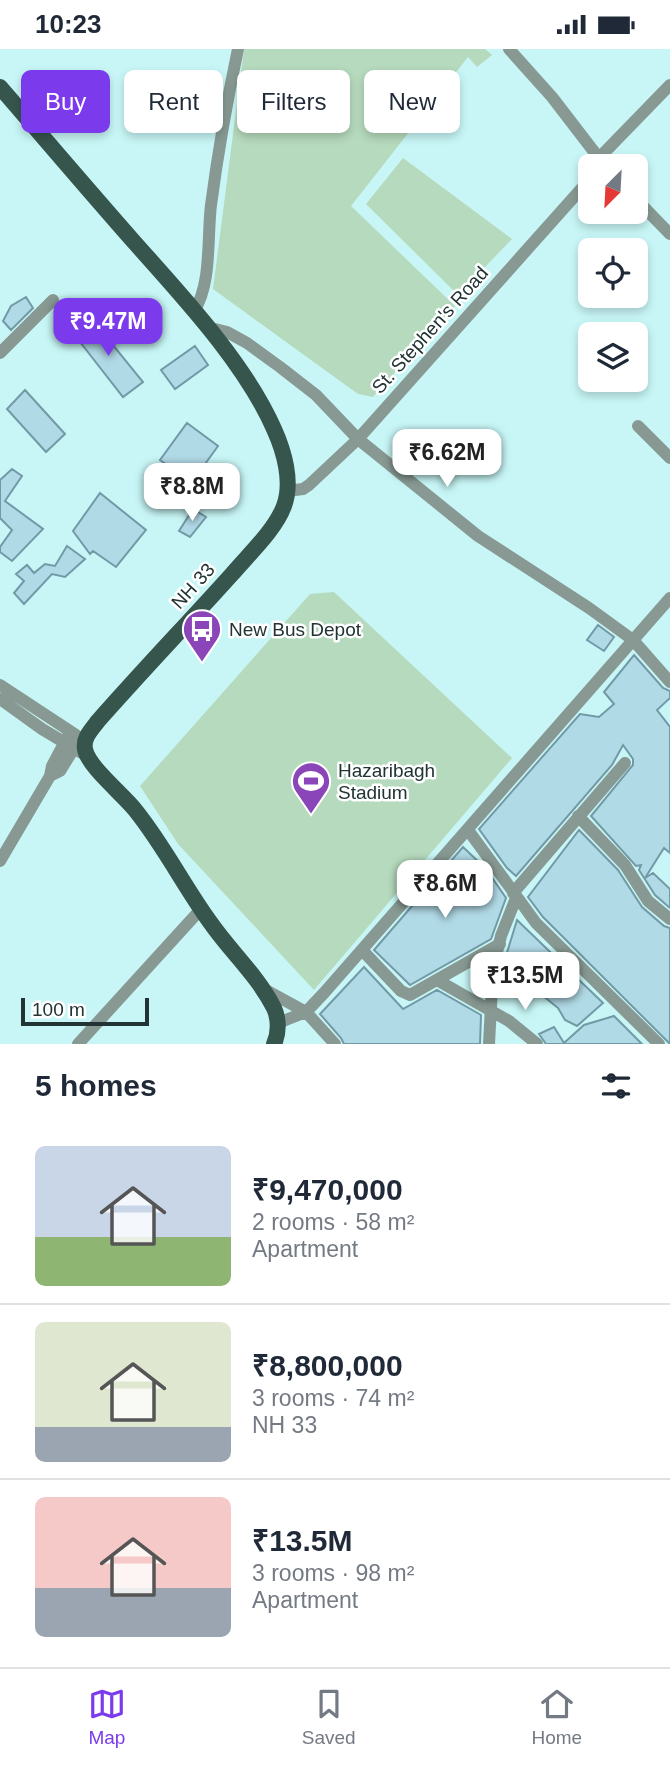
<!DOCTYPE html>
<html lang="en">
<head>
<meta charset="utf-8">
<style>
	:root { --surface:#fff; --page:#f6f6f7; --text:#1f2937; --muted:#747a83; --line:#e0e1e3; --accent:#7c3aed }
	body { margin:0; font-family:Helvetica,sans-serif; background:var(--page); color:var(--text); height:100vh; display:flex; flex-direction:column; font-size:26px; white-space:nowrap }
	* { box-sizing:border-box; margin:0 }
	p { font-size:23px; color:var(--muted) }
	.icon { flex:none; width:38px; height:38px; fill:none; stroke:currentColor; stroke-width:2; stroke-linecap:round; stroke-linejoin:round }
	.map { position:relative; height:995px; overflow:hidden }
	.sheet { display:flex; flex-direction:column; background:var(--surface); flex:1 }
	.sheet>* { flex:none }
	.hud { position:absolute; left:21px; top:21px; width:628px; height:63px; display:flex; gap:14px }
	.needle { width:46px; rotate:204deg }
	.buttons { position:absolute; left:578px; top:105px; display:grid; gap:14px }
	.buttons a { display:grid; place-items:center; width:70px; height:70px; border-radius:10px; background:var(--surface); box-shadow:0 4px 10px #0003; font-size:35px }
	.scale { position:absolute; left:21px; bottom:18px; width:128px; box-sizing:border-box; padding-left:7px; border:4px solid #213333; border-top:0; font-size:19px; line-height:24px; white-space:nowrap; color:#213333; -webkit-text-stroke:5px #fff; paint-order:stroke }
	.price { position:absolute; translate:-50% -60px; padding:0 16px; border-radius:14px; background:#fff; color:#222; font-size:23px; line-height:46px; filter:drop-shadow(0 2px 4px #0008) }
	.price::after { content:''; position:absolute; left:50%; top:42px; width:21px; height:16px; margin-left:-10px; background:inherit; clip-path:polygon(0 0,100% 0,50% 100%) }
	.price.active { background:var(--accent); color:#fff }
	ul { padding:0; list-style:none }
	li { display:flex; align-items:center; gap:21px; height:175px; padding:0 35px }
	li+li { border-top:2px solid var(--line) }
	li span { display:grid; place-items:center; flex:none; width:196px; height:140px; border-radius:10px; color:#555 }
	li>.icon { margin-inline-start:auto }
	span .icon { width:84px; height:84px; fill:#fffc; stroke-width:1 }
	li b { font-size:30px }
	h2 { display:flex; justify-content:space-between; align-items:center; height:84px; padding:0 35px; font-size:30px }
	.chip { padding:0 24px; border-radius:10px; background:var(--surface); box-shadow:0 4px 10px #0003; font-size:24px; line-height:63px }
	.chip.active { background:var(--accent); color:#fff }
	.status { display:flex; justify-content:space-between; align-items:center; height:49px; padding:0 35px; background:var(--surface); direction:ltr }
	.status svg { height:19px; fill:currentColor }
	.tab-bar { display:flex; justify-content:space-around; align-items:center; height:98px; border-top:2px solid var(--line); background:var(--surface); font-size:19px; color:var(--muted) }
	.tab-bar a { display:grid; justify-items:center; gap:4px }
	.tab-bar .active { color:var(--accent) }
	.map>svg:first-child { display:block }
</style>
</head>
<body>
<div class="status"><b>10:23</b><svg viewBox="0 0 49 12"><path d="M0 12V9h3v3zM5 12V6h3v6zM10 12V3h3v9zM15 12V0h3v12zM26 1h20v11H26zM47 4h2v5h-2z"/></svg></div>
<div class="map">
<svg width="670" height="995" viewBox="0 0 670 995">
	<rect width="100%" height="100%" fill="#c8f6f6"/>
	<path fill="#b6dabd" d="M244,0H485L492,6L477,18L468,8L351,157L455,257L373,348L358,345L213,240Z
		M403,109L512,190L458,246L366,155Z
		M334,543L512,709L314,941L178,795L140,737L310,545Z"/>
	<path fill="#b1dae7" stroke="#7299a6" stroke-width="2" d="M26,248L33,259L11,281L3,272L11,257Z
		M91,269L143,333L123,348L73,284Z
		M195,297L208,316L175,340L161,321Z
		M25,341L65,385L46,403L7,360Z
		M187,374L218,397L192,433L160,411Z
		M12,420L22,427L5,452L43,480L12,512L0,503V498L12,481L0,469V431Z
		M100,444L146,481L116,518L93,502L90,505L73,482Z
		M193,460L206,468L190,488L179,482Z
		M67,497L85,510L65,528L52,525L24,555L14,544L24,532L16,525L27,516L34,524L45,515L55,517Z
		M598,576L614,588L604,602L587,591Z
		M634,606L663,639L670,642V649L657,661L670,678V804L664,799L645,829L653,824L670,840V859L655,846L639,821L641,816L636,817L591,767L633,716V710L623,696L612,716L516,827L507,819L479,780L580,665L599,668L614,655L604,643Z
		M579,781L618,821L642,858L664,877L670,879V995L543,868L528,848Z
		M463,798L486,820L506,849L491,890L410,936L374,901Z
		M517,871L603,954L577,977L565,971L558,959L537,942L500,948L502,920Z
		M364,918L403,960L437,941L481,966L480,995H344L341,989L320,965Z
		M614,967L642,995H546L539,985L554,978L564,994L584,976Z"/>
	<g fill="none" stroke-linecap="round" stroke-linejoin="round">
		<path stroke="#889993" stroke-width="12" d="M509,0L552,48L605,117
			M596,117L598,110L670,36
			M635,149L670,185
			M194,262C212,235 207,188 211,156C218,103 227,52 238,0
			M207,278L227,283L247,294L280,318L316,346L358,390L478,487L589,559L633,591L670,633
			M0,304L53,251
			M638,377L670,409
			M287,442L303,440L309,436L358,390L590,130
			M0,636L76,686
			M0,650L42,680L87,707
			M50,727L60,722L78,693
			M578,767L625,816L648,852L670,870
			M468,781L536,874L659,995
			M0,812L50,727L52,717L70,683
			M513,844L625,714
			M362,901L401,942L410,946L500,895
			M437,931L509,972L537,995
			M262,939L306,963L335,995
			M278,974L306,963L324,944L670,549
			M78,995L201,860
			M489,995L493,919L501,887L516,849"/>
		<path stroke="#36554c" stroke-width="16" d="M0,38C45,90 90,143 135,194C183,248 245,314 274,380C284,402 293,433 284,457C275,481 250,504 233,524C188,574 142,622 98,672C91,681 83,689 85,700C88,718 124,746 136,762C164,797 184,837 210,873C230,902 258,927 274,959C279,970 279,984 274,995"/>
	</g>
	<defs>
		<g id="bus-pin" transform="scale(2.0125)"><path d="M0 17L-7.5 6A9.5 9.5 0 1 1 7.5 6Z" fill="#8a45b8" stroke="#fff"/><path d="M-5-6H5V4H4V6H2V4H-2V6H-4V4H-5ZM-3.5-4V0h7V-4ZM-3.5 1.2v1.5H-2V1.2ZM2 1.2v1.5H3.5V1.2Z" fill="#fff"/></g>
		<g id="stadium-pin" transform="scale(2.0125)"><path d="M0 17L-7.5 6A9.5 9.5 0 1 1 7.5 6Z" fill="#8a45b8" stroke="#fff"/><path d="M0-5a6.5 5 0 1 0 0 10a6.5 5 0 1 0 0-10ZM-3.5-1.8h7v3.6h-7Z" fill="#fff"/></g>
	</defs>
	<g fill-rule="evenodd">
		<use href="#bus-pin" x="202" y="580"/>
		<use href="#stadium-pin" x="311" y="732"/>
	</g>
	<g text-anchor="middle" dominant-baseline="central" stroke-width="5" stroke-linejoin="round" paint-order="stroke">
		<g font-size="19" fill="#213333" stroke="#fff">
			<text transform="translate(430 281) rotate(-48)">St. Stephen's Road</text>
			<text transform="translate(193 537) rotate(-48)">NH 33</text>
		</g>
		<g font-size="19" fill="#213333" stroke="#fff" text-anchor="start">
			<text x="229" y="580">New Bus Depot</text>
			<text x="338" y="721">Hazaribagh<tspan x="338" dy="22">Stadium</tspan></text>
		</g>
	</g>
</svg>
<div class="buttons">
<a><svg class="needle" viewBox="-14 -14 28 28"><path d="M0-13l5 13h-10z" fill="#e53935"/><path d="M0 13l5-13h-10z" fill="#747a83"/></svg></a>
<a><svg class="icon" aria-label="locate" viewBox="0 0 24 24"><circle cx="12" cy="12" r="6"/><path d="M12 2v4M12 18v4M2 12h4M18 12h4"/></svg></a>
<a><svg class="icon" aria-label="layers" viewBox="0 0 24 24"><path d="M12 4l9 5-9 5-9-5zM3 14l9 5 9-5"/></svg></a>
</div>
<div class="scale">100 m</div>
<b class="price active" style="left:108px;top:309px">₹9.47M</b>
<b class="price" style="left:447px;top:440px">₹6.62M</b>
<b class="price" style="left:192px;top:474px">₹8.8M</b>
<b class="price" style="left:445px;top:871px">₹8.6M</b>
<b class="price" style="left:525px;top:963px">₹13.5M</b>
<div class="hud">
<a class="chip active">Buy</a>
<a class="chip">Rent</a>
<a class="chip">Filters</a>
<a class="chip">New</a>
</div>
</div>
<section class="sheet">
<h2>5 homes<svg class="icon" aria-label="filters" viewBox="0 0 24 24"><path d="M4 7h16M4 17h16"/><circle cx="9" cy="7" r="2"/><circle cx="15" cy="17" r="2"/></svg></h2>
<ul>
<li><span style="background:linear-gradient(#c9d6e8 65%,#8fb573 0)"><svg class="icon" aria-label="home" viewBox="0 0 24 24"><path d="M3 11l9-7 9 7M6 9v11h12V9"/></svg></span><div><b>₹9,470,000</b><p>2 rooms · 58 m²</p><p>Apartment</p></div></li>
<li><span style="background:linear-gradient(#dfe7d0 75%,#9aa5b1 0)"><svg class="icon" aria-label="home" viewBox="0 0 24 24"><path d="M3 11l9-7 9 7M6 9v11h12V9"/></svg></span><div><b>₹8,800,000</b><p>3 rooms · 74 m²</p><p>NH 33</p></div></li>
<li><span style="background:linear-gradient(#f6c9c9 65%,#9aa5b1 0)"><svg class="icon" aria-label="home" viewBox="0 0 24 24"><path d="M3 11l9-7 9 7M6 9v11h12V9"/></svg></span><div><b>₹13.5M</b><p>3 rooms · 98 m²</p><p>Apartment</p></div></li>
</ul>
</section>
<nav class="tab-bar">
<a class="active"><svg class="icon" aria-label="map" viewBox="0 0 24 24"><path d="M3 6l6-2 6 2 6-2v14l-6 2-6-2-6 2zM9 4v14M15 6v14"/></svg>Map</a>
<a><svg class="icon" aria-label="saved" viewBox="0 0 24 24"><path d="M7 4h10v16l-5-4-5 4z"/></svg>Saved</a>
<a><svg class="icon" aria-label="home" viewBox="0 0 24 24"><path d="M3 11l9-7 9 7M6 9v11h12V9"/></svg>Home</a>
</nav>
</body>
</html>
